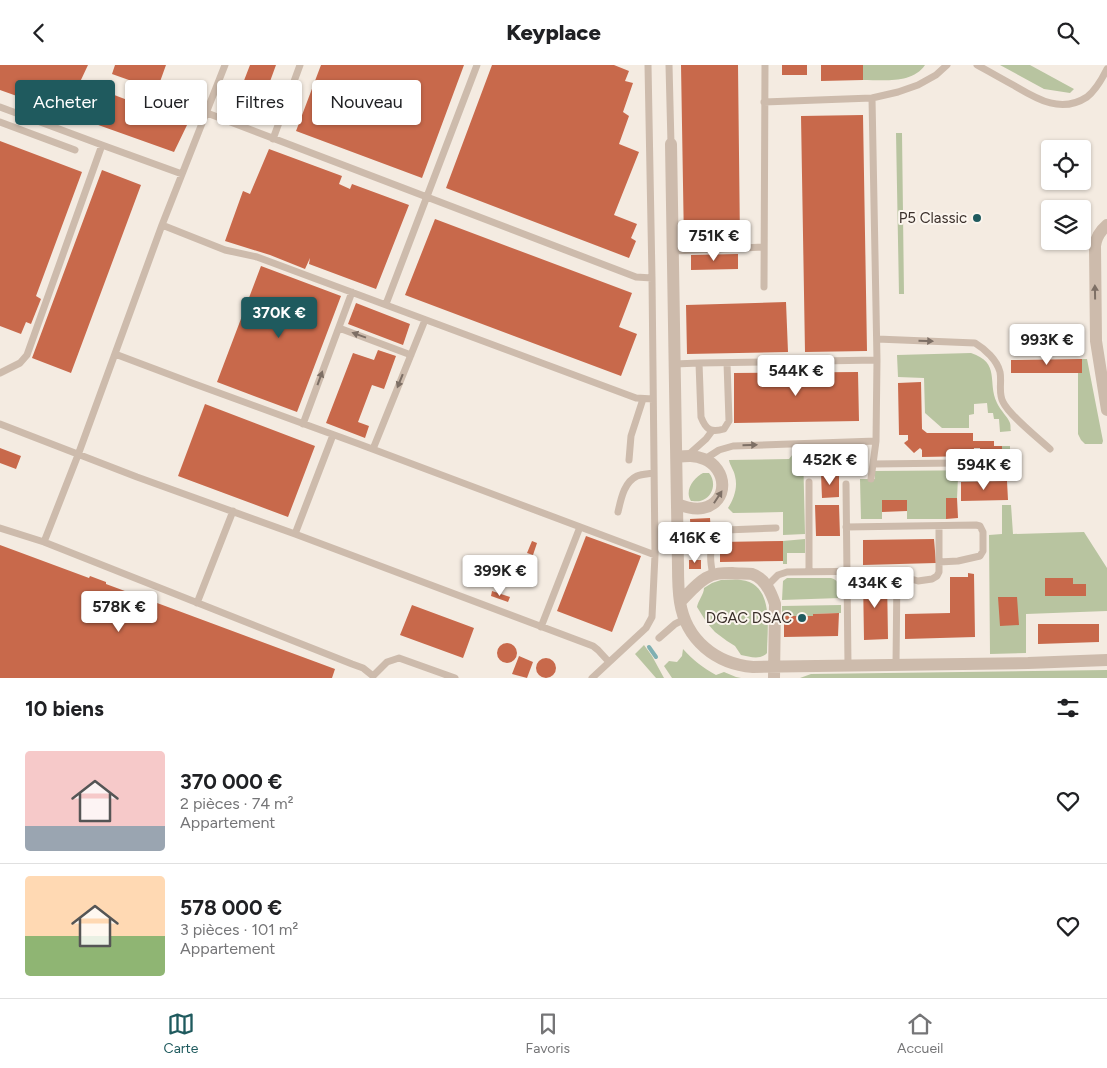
<!DOCTYPE html>
<html lang="fr">
<head>
<meta charset="utf-8">
<style>
	:root { --surface:#fff; --page:#f6f6f6; --text:#202124; --muted:#757577; --line:#e0e0e0; --accent:#1f5a5e }
	body { margin:0; font-family:Figtree,sans-serif; background:var(--page); color:var(--text); height:100vh; display:flex; flex-direction:column; font-size:19px; white-space:nowrap }
	* { box-sizing:border-box; margin:0 }
	p { font-size:16px; color:var(--muted) }
	.icon { flex:none; width:28px; height:28px; fill:none; stroke:currentColor; stroke-width:2; stroke-linecap:round; stroke-linejoin:round }
	.map { position:relative; height:613px; overflow:hidden }
	.panel { display:flex; flex-direction:column; background:var(--surface); flex:1 }
	.panel>* { flex:none }
	.banner { position:absolute; left:15px; top:15px; width:500px; height:45px; display:flex; gap:10px }
	.buttons { position:absolute; left:1041px; top:75px; display:grid; gap:10px }
	.buttons a { display:grid; place-items:center; width:50px; height:50px; border-radius:5px; background:var(--surface); box-shadow:0 1px 4px #0004; font-size:25px }
	.price { position:absolute; translate:-50% -42px; padding:0 11px; border-radius:5px; background:#fff; color:#222; font-size:16px; line-height:32px; filter:drop-shadow(0 1px 2px #0008) }
	.price::after { content:''; position:absolute; left:50%; top:30px; width:15px; height:11px; margin-left:-8px; background:inherit; clip-path:polygon(0 0,100% 0,50% 100%) }
	.price.selected { background:var(--accent); color:#fff }
	ul { padding:0; list-style:none }
	li { display:flex; align-items:center; gap:15px; height:125px; padding:0 25px }
	li+li { border-top:1px solid var(--line) }
	li span { display:grid; place-items:center; flex:none; width:140px; height:100px; border-radius:5px; color:#555 }
	li>.icon { margin-inline-start:auto }
	span .icon { width:60px; height:60px; fill:#fffc; stroke-width:1 }
	li b { font-size:21px }
	h2 { display:flex; justify-content:space-between; align-items:center; height:60px; padding:0 25px; font-size:21px }
	.chip { padding:0 18px; border-radius:5px; background:var(--surface); box-shadow:0 1px 4px #0004; font-size:18px; line-height:45px }
	.chip.selected { background:var(--accent); color:#fff }
	header { display:flex; justify-content:space-between; align-items:center; height:65px; padding:0 25px; background:var(--surface); font-size:22px; font-weight:800 }
	.tab-bar { display:flex; justify-content:space-around; align-items:center; height:70px; border-top:1px solid var(--line); background:var(--surface); font-size:14px; color:var(--muted) }
	.tab-bar a { display:grid; justify-items:center; gap:2px }
	.tab-bar .selected { color:var(--accent) }
	.map>svg:first-child { display:block }
</style>
</head>
<body>
<header><svg class="icon" aria-label="back" viewBox="0 0 24 24"><path d="M15 5l-7 7 7 7"/></svg>Keyplace<svg class="icon" aria-label="search" viewBox="0 0 24 24"><circle cx="10" cy="10" r="6"/><path d="M15 15l6 6"/></svg></header>
<div class="map">
<svg width="1107" height="613" viewBox="0 0 1107 613">
	<rect width="100%" height="100%" fill="#f4ebe1"/>
	<path fill="#b8c4a0" d="M863,0H925C912,19 884,15 863,15Z
		M1000,0H1030L1074,24L1070,28L1044,24Z
		M896,68H902L904,229H899Z
		M971,288C1001,298 987,317 997,338C1000,345 1008,352 1010,358C1011,361 1010,364 1011,366L1000,367L999,354H994L993,348H988L987,338L974,339V349L969,350V363H942L925,348L924,313L898,312L897,290Z
		M1082,294H1087L1103,376L1102,379H1085L1081,375L1078,369V308Z
		M1002,381H1010V412L958,413L957,433L946,434V454H907V435H882V454H861L860,414H875V406L1002,405Z
		M796,385H803L805,469L783,470V447L733,448L728,443C734,434 738,422 735,411C734,405 730,401 729,395L789,394Z
		M703,408H709C716,416 714,430 703,435C699,437 696,436 691,436C684,425 694,413 703,408Z
		M1002,440H1011L1013,469L1084,467L1107,503V546L1026,549V588L990,589L989,470L1002,469Z
		M805,474V488H787V499H783V476Z
		M787,513H831C841,516 840,524 840,533L782,535L783,516Z
		M721,515C728,515 735,514 741,515C775,519 767,564 767,588C761,595 750,592 741,590L735,581L727,576L715,567L707,558L697,542C698,536 704,529 704,523L712,518Z
		M841,540V548L813,549V551H784L782,550V541Z
		M644,580L652,591L664,613H656L635,589Z
		M683,584C693,595 703,603 716,610L724,607L736,612L741,613H672L664,601L669,596L677,597L682,591Z
		M1107,605V613H800L811,609Z"/>
	<g fill="none" stroke-linecap="round" stroke-linejoin="round">
		<path stroke="#7fb0b2" stroke-width="4" d="M649,582L656,592"/>
	</g>
	<path fill="#c8694b" d="M0,0H88L80,17L188,58L174,87L0,25Z
		M115,0H166L157,25L112,9Z
		M250,0H276L257,52L233,44Z
		M321,0H464L422,113L296,66Z
		M492,0H614L629,6L625,16L633,18L623,47L629,51L619,79L639,87L614,150L637,159L631,173L636,176L629,193L446,123Z
		M681,0H738L740,178L684,179Z
		M782,0H807V10H782Z
		M821,0H863V15L821,16Z
		M863,50L867,286L805,287L801,51Z
		M0,76L82,107L36,231L41,234L31,259L26,257L21,269L0,261Z
		M269,84L342,111L339,119L350,124L352,119L409,140L376,224L309,199L310,193L305,204L270,190L225,176L243,126L250,129Z
		M102,105L141,120L71,308L32,293Z
		M435,154L632,228L619,262L637,269L621,311L405,230Z
		M738,189V204L691,205V190Z
		M261,201L341,231L297,347L217,317Z
		M786,237L788,287L687,289L686,240Z
		M356,238L410,259L403,280L348,259Z
		M378,285L396,291L384,324L372,320L358,357L369,361L365,373L326,358L353,288L374,295Z
		M1082,294V308H1011V295Z
		M858,307L859,356L734,358V308Z
		M921,317L922,364L927,368H973V376H994V381H1002V405L981,406L980,383H974L973,391L922,392V385L920,383L914,388L904,378L908,375V370H899L898,318Z
		M205,339L315,381L288,452L178,411Z
		M0,383L21,391L16,404L0,398Z
		M821,409H839V432L822,433Z
		M1007,416L1008,435L961,436V417Z
		M946,433H957L958,453L946,454Z
		M882,435H907V446L882,447Z
		M815,440H839L840,471H816Z
		M710,453L711,469L691,470L690,454Z
		M586,471L641,491L612,567L557,546Z
		M934,474L936,498L863,500V475Z
		M532,476L537,478L533,490L527,488Z
		M783,476V496L720,497V477Z
		M0,480L89,513L90,511L106,517V519L335,604L332,613H0Z
		M689,495H701V504H689Z
		M968,508L974,509L975,572L905,574V549L950,548V512H968Z
		M863,513H887L888,574L864,575Z
		M1045,513H1073V519H1086V531H1045Z
		M492,526L510,532L508,537L491,531Z
		M998,532H1017L1019,560L1000,561Z
		M412,540L474,563L463,593L400,570Z
		M839,548L838,571L784,572V551H813V549Z
		M1038,559H1099V577L1038,579Z
		M497 588a10 10 0 1 1 20 0a10 10 0 1 1-20 0Z
		M519,591L533,597L527,613L512,609Z
		M536 603a10 10 0 1 1 20 0a10 10 0 1 1-20 0Z"/>
	<g fill="none" stroke-linecap="round" stroke-linejoin="round">
		<path stroke="#cdbbac" stroke-width="7" d="M669,0L671,79
			M977,0C990,7 1002,14 1015,21C1037,34 1061,49 1087,32C1096,25 1102,14 1107,4
			M764,37L872,33L898,27L918,20L936,10L947,0
			M0,42L102,80L182,109
			M207,48L636,212L652,213L648,0
			M0,57L75,85
			M273,74L300,0
			M162,160L225,185L257,192L636,333L653,334
			M673,186L764,182
			M764,222L765,0
			M386,239L477,0
			M339,263L411,290
			M877,274L975,278C985,284 997,295 1000,307C1002,317 998,328 1003,337C1009,350 1038,373 1050,384
			M115,289L192,318L359,379L655,490
			M727,298L729,356L724,364C711,368 706,365 701,352L699,298L877,295
			M675,299L699,298
			M0,308L20,298L27,290L102,80
			M0,359L137,412L295,469L593,581L598,585L609,597
			M303,359L352,227
			M373,384L425,255
			M688,390L706,374L712,366
			M705,394L719,385L733,381L876,376
			M629,395L631,371L643,334
			M873,399L956,398
			M871,414L876,376L877,295L872,33
			M846,419L848,600
			M618,447C621,434 624,417 637,411C642,409 648,409 654,408
			M939,461V497
			M0,463L44,477L352,599L363,603L373,611L387,597L399,593L455,613
			M295,469L333,370
			M44,477L78,390L162,160L225,0
			M809,507V417
			M713,510C709,492 708,475 726,465L776,463
			M767,521L778,510L787,507L887,506L897,508L911,514L918,516L932,514L937,511L939,507V497L958,496L980,491L983,486V467L980,461L976,460L846,462
			M197,538L233,446
			M541,562L580,462
			M659,573L675,559L685,554
			M896,599L897,508
			M592,613L646,563L652,552L655,490L652,213"/>
		<path stroke="#cdbbac" stroke-width="12" d="M671,79L678,501C678,513 678,525 680,537C686,575 716,599 753,602L1028,598L1107,595
			M1107,160C1100,166 1096,172 1095,181L1096,276L1107,345
			M677,439C685,442 695,445 703,443C730,437 727,403 704,394C695,390 686,391 677,392
			M680,537C688,529 696,519 706,513C714,508 722,508 732,508C738,509 746,508 752,509C765,513 771,527 775,539L774,613"/>
	</g>
	<defs><path id="oneway-solid" d="M-6-.8H1V-3.2L6.5 0L1 3.2V.8H-6Z" transform="scale(1.25)"/></defs>
	<g fill="#7d6f65">
		<use href="#oneway-solid" transform="translate(1095 227) rotate(-91)"/>
		<use href="#oneway-solid" transform="translate(359 270) rotate(-160)"/>
		<use href="#oneway-solid" transform="translate(926 276) rotate(2)"/>
		<use href="#oneway-solid" transform="translate(320 313) rotate(-70)"/>
		<use href="#oneway-solid" transform="translate(400 316) rotate(112)"/>
		<use href="#oneway-solid" transform="translate(750 380) rotate(-2)"/>
		<use href="#oneway-solid" transform="translate(718 432) rotate(-57)"/>
	</g>
	<g fill="#1f5a5e" stroke="#fbf5ee" stroke-width="2">
		<circle cx="977" cy="153" r="5"/>
		<circle cx="802" cy="553" r="5"/>
	</g>
	<g text-anchor="middle" dominant-baseline="central" stroke-width="4" stroke-linejoin="round" paint-order="stroke">
		<g font-size="15" fill="#3b302b" stroke="#fbf5ee" text-anchor="end">
			<text x="967" y="153">P5 Classic</text>
			<text x="792" y="553">DGAC DSAC</text>
		</g>
	</g>
</svg>
<div class="buttons">
<a><svg class="icon" aria-label="locate" viewBox="0 0 24 24"><circle cx="12" cy="12" r="6"/><path d="M12 2v4M12 18v4M2 12h4M18 12h4"/></svg></a>
<a><svg class="icon" aria-label="layers" viewBox="0 0 24 24"><path d="M12 4l9 5-9 5-9-5zM3 14l9 5 9-5"/></svg></a>
</div>
<b class="price" style="left:714px;top:197px">751K €</b>
<b class="price selected" style="left:279px;top:274px">370K €</b>
<b class="price" style="left:1047px;top:301px">993K €</b>
<b class="price" style="left:796px;top:332px">544K €</b>
<b class="price" style="left:830px;top:421px">452K €</b>
<b class="price" style="left:984px;top:426px">594K €</b>
<b class="price" style="left:695px;top:499px">416K €</b>
<b class="price" style="left:500px;top:532px">399K €</b>
<b class="price" style="left:875px;top:544px">434K €</b>
<b class="price" style="left:119px;top:568px">578K €</b>
<div class="banner">
<a class="chip selected">Acheter</a>
<a class="chip">Louer</a>
<a class="chip">Filtres</a>
<a class="chip">Nouveau</a>
</div>
</div>
<section class="panel">
<h2>10 biens<svg class="icon" aria-label="filters" viewBox="0 0 24 24"><path d="M4 7h16M4 17h16"/><circle cx="9" cy="7" r="2"/><circle cx="15" cy="17" r="2"/></svg></h2>
<ul>
<li><span style="background:linear-gradient(#f6c9c9 75%,#9aa5b1 0)"><svg class="icon" aria-label="home" viewBox="0 0 24 24"><path d="M3 11l9-7 9 7M6 9v11h12V9"/></svg></span><div><b>370 000 €</b><p>2 pièces · 74 m²</p><p>Appartement</p></div><svg class="icon" aria-label="heart" viewBox="0 0 24 24"><path d="M12 20l-8-8c-3-5 5-10 8-4 3-6 11-1 8 4z"/></svg></li>
<li><span style="background:linear-gradient(#ffd9b3 60%,#8fb573 0)"><svg class="icon" aria-label="home" viewBox="0 0 24 24"><path d="M3 11l9-7 9 7M6 9v11h12V9"/></svg></span><div><b>578 000 €</b><p>3 pièces · 101 m²</p><p>Appartement</p></div><svg class="icon" aria-label="heart" viewBox="0 0 24 24"><path d="M12 20l-8-8c-3-5 5-10 8-4 3-6 11-1 8 4z"/></svg></li>
</ul>
</section>
<nav class="tab-bar">
<a class="selected"><svg class="icon" aria-label="map" viewBox="0 0 24 24"><path d="M3 6l6-2 6 2 6-2v14l-6 2-6-2-6 2zM9 4v14M15 6v14"/></svg>Carte</a>
<a><svg class="icon" aria-label="saved" viewBox="0 0 24 24"><path d="M7 4h10v16l-5-4-5 4z"/></svg>Favoris</a>
<a><svg class="icon" aria-label="home" viewBox="0 0 24 24"><path d="M3 11l9-7 9 7M6 9v11h12V9"/></svg>Accueil</a>
</nav>
</body>
</html>
